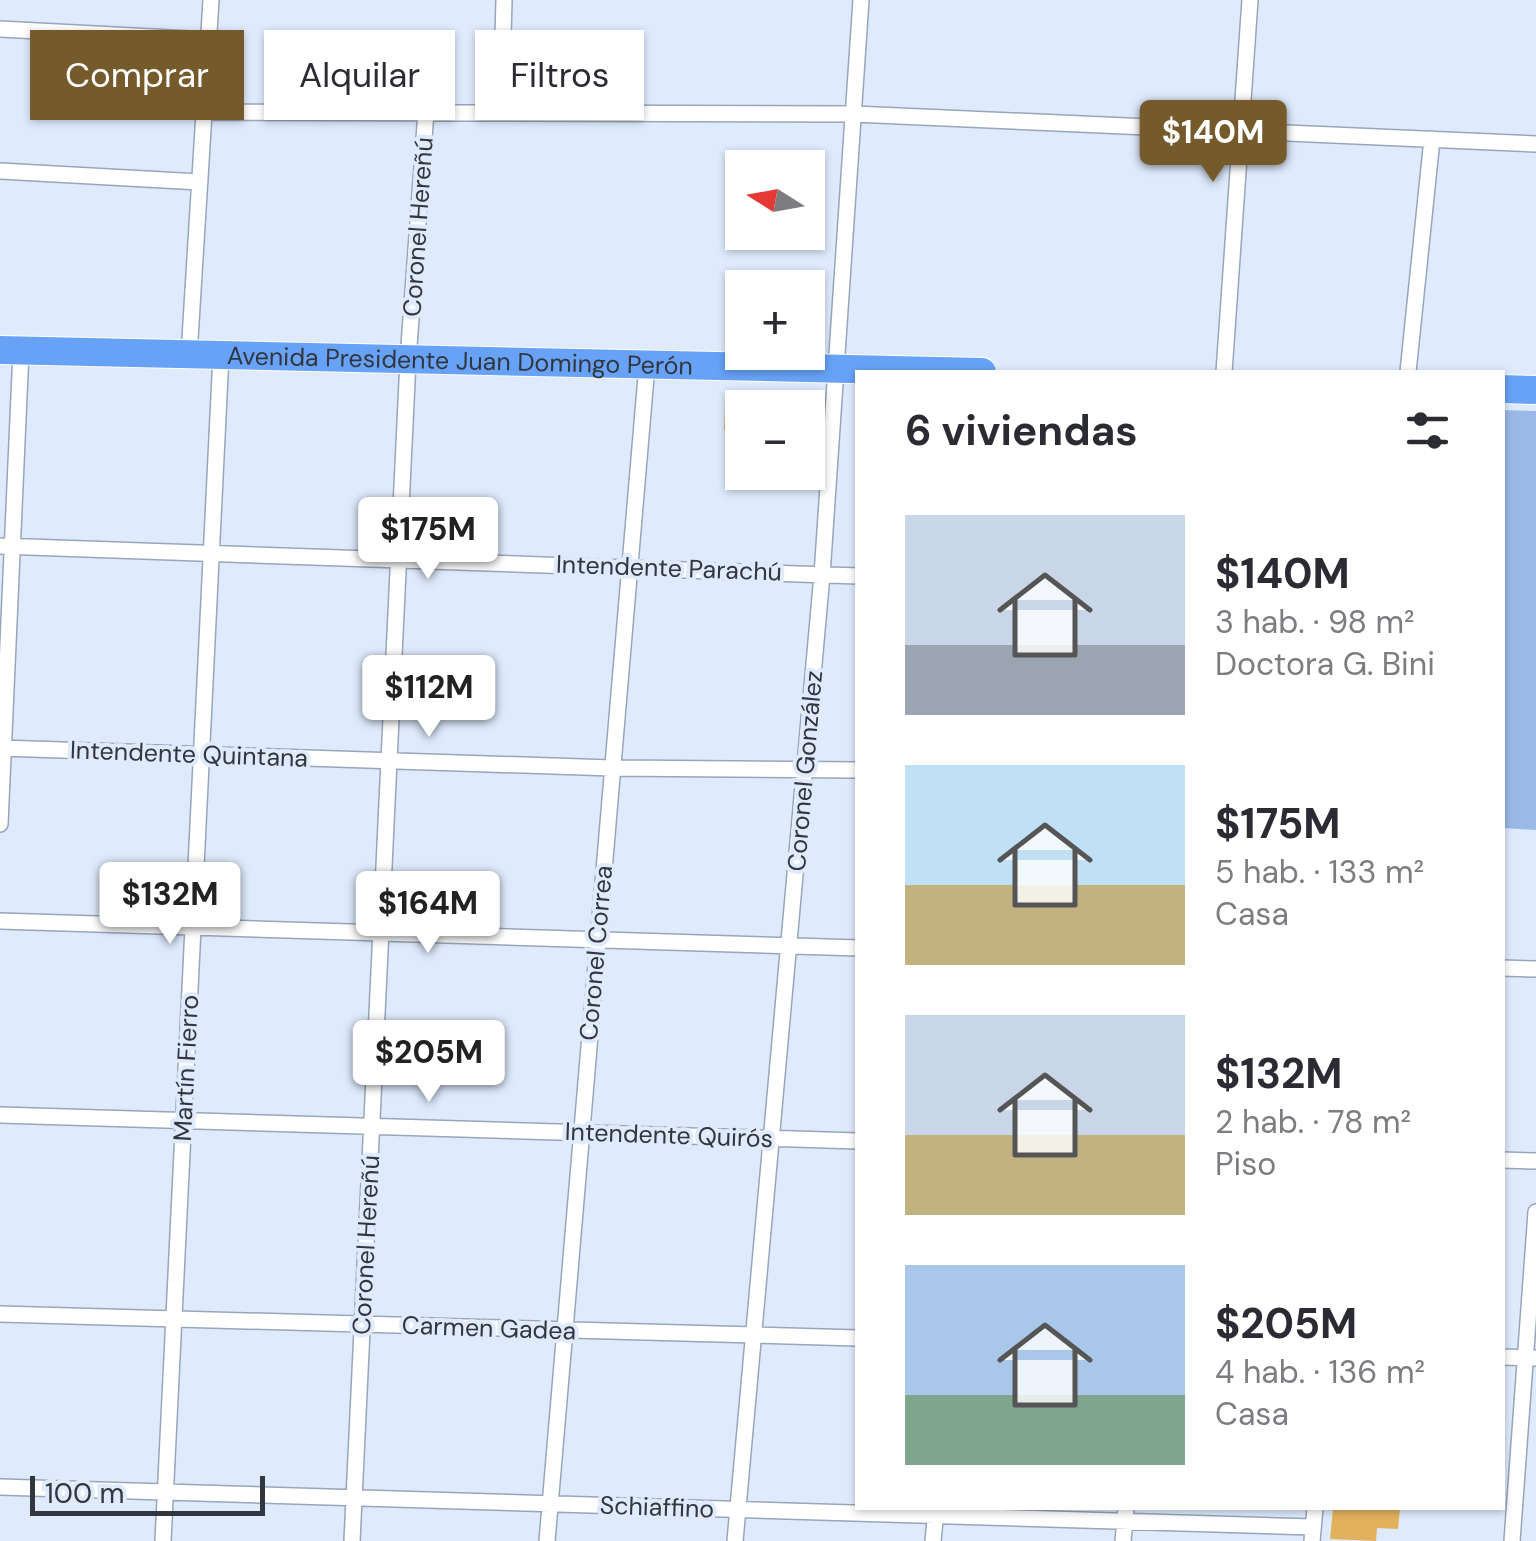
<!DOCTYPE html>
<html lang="es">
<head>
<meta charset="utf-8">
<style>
	:root { --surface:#fff; --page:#f2f2f3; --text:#2b2b33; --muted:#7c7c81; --accent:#755a2c }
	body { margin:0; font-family:"DM Sans",sans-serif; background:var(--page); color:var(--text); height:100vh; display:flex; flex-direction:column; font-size:38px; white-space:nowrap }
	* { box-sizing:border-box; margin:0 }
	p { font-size:32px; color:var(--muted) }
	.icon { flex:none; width:55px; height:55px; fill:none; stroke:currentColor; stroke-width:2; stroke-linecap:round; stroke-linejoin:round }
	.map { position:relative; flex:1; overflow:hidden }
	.panel { position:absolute; left:855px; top:370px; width:650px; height:1140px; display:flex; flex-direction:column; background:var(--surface); border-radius:0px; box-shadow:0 2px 8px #0004 }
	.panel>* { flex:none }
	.banner { position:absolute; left:30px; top:30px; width:675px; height:90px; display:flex; gap:20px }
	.needle { width:65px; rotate:281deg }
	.buttons { position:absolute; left:725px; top:150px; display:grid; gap:20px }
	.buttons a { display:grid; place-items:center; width:100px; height:100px; border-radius:0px; background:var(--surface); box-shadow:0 2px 8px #0004; font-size:50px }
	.scale { position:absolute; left:30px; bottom:25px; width:235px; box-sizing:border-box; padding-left:10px; border:5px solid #31363f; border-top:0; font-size:28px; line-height:35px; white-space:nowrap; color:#31363f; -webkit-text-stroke:8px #dfebfd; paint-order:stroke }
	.price { position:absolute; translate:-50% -85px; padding:0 22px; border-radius:10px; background:#fff; color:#222; font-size:32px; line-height:65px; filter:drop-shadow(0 2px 5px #0008) }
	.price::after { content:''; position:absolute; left:50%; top:60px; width:30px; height:22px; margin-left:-15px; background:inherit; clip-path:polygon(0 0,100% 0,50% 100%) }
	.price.on { background:var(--accent); color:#fff }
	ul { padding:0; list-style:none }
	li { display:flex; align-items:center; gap:30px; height:250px; padding:0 50px }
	li span { display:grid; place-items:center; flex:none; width:280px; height:200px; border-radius:0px; color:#555 }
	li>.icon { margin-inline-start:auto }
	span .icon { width:120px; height:120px; fill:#fffc; stroke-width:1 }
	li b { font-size:42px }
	h2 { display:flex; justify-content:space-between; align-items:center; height:120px; padding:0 50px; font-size:42px }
	.pill { padding:0 35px; border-radius:0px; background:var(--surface); box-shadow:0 2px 8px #0004; font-size:35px; line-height:90px }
	.pill.on { background:var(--accent); color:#fff }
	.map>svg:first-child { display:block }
</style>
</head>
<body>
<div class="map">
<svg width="1536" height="1541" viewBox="0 0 1536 1541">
	<rect width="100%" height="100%" fill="#dfebfd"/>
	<path fill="#9bb9e7" d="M1503,410L1536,411V830L1503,828Z"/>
	<path fill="#e1b15e" d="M725,404L742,405V431L724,430Z
		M1333,1508H1400L1398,1529L1377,1528L1376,1541L1330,1539Z"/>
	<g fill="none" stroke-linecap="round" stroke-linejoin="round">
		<g stroke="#98a6ba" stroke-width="18">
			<path id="minor" d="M0,29L209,40
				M501,111L504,0
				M204,112L854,114L1536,144
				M0,171L200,182
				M189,355L211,0
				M1224,372L1250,0
				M1408,372L1432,139
				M0,546L858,576
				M0,748L612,768L858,770
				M0,824L21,351
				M0,921L858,948
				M1502,968L1536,969
				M0,1115L858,1141
				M1502,1160L1536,1161
				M0,1314L858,1338
				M1502,1357L1536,1358
				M0,1487L1313,1527
				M163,1541L221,355
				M352,1541L408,360L426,111
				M547,1541L647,365
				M735,1541L822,575L861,0
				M933,1541L936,1510
				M1123,1541L1126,1508
				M1312,1541L1315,1508
				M1512,1541L1536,1212"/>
		</g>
		<g stroke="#fff" stroke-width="30">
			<g id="trunk">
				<path id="s1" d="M0,350L982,372"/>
				<path d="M1502,389L1536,390"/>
			</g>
		</g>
		<use href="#minor" stroke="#fff" stroke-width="15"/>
		<use href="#trunk" stroke="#67a2f6" stroke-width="28"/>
	</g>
	<g text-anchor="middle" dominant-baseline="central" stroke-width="8" stroke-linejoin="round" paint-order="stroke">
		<g font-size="25" fill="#31363f" stroke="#dfebfd">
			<text transform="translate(418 227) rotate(-86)">Coronel Hereñú</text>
			<text stroke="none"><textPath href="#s1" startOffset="460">Avenida Presidente Juan Domingo Perón</textPath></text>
			<text transform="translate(669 568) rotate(2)">Intendente Parachú</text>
			<text transform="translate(189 754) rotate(2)">Intendente Quintana</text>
			<text transform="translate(805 771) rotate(-85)">Coronel González</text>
			<text transform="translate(596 953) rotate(-85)">Coronel Correa</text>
			<text transform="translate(186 1068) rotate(-87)">Martín Fierro</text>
			<text transform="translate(669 1135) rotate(2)">Intendente Quirós</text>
			<text transform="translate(366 1245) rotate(-87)">Coronel Hereñú</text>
			<text transform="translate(489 1328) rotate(2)">Carmen Gadea</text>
			<text transform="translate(657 1507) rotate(2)">Schiaffino</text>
		</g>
	</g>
</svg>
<div class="buttons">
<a><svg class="needle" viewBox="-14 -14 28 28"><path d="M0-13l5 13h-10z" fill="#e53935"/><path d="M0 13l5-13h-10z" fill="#7c7c81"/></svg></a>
<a>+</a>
<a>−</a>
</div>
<div class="scale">100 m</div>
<b class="price on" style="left:1213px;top:185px">$140M</b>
<b class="price" style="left:428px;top:582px">$175M</b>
<b class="price" style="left:429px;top:740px">$112M</b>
<b class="price" style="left:170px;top:947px">$132M</b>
<b class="price" style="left:428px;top:956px">$164M</b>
<b class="price" style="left:429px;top:1105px">$205M</b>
<div class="banner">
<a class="pill on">Comprar</a>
<a class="pill">Alquilar</a>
<a class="pill">Filtros</a>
</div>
<section class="panel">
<h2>6 viviendas<svg class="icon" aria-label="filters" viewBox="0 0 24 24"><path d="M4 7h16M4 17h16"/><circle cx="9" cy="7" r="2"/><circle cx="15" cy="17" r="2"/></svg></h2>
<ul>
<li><span style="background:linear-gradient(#c9d6e8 65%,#9aa5b1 0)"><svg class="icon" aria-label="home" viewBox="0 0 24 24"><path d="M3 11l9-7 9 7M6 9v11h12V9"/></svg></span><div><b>$140M</b><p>3 hab. · 98 m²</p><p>Doctora G. Bini</p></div></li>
<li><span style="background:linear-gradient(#bfe0f5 60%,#c2b280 0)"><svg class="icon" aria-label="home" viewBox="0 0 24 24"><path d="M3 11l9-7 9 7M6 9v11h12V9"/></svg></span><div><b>$175M</b><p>5 hab. · 133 m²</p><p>Casa</p></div></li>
<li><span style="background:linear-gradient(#c9d6e8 60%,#c2b280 0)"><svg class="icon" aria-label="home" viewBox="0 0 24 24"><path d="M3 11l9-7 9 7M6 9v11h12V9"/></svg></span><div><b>$132M</b><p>2 hab. · 78 m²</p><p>Piso</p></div></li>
<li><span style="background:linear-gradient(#a9c7e8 65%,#7fa58c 0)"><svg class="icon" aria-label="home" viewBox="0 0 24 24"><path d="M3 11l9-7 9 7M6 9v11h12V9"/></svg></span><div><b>$205M</b><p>4 hab. · 136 m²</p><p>Casa</p></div></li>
</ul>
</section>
</div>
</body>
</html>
